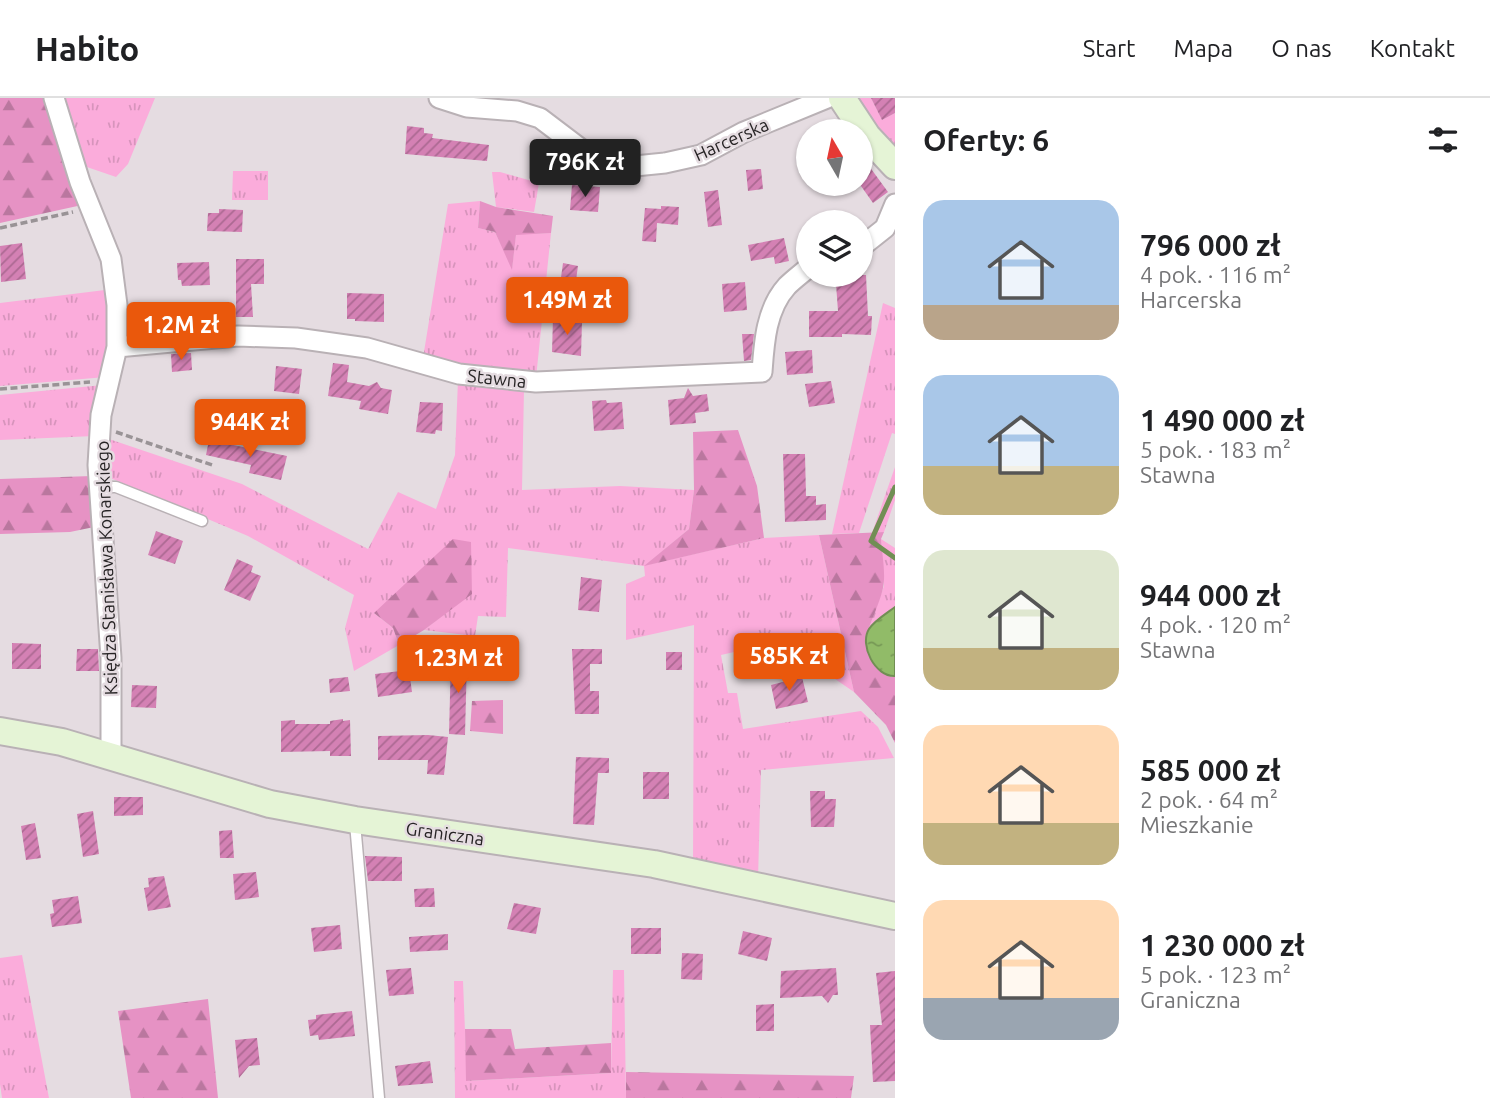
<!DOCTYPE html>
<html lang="pl">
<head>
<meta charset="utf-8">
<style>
	:root { --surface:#fff; --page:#f2f2f2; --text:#202124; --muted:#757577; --line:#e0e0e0; --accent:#ea580c }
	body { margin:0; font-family:Ubuntu,sans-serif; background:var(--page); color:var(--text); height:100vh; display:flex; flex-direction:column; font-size:26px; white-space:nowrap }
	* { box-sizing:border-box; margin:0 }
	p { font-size:23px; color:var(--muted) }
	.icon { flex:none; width:38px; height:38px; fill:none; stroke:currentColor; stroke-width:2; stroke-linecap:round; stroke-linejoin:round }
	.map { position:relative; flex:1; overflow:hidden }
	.side { display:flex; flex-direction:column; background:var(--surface); width:595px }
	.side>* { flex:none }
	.needle { width:46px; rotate:351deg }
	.tools { position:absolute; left:796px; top:21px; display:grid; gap:14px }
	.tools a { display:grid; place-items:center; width:77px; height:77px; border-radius:50%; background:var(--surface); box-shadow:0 2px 5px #0004; font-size:35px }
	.price { position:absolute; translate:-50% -60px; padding:0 16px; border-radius:7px; background:var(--accent); color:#fff; font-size:23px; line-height:46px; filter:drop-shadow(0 2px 4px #0008) }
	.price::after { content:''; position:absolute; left:50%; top:42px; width:21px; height:16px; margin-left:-10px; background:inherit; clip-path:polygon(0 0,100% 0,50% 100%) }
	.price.current { background:#222; color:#fff }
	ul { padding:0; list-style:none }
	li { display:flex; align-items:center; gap:21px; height:175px; padding:0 28px }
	li span { display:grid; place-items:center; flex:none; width:196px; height:140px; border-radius:21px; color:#555 }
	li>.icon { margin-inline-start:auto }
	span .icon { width:84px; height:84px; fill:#fffc; stroke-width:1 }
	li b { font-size:30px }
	h2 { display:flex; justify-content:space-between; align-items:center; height:84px; padding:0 28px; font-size:30px }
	header { display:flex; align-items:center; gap:42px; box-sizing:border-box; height:98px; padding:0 35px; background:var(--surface); border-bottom:2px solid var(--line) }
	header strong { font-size:33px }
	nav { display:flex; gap:38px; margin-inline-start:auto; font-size:24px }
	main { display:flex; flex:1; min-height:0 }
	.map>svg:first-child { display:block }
</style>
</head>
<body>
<header>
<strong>Habito</strong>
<nav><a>Start</a><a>Mapa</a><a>O nas</a><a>Kontakt</a></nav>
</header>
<main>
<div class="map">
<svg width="895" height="1000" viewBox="0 0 895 1000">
	<defs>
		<pattern id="grass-tufts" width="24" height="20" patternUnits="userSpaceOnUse" patternTransform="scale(1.75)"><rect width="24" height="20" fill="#fbacdb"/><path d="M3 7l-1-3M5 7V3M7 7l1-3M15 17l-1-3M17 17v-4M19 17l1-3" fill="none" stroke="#d794bc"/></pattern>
		<pattern id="forest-firs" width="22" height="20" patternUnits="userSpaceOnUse" patternTransform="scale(1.75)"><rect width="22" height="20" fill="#e692c4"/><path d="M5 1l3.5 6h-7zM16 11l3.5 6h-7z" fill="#ba779f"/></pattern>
		<pattern id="water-ripples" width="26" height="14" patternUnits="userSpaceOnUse" patternTransform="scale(1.75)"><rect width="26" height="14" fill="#91bb68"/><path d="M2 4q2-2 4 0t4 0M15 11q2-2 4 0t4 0" fill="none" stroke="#769855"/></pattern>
		<pattern id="building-hatch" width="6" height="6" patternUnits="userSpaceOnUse" patternTransform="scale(1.75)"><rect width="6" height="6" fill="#d481b4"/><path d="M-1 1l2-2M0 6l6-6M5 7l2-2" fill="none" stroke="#ac6992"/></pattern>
	</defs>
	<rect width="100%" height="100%" fill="#e5dce1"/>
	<path fill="url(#grass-tufts)" d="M60,0H155L128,66L116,79L81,67Z
		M855,0H871L882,22L895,15V51L881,37Z
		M233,73H268V102H232Z
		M492,74H500L539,85L534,114L496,109Z
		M480,103L478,130L495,134L512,170L516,136L551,135L536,280L423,260L448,106Z
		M113,191L106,279L0,288V205Z
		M883,205L895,210V336L892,335L859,435L832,436Z
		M458,282L524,292L522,392L620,388L694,392L689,431L646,467L764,440L819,437L854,594L822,572L805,564L806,552L800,544L778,546L757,543L743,552L721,557L728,595H737L743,631L861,613L878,629L894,660L761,672L758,781L693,764L694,527L626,542V486L645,478L644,468L508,450L506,519L478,518L475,538L424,532L471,495L374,515L393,530L399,547L354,573L345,530L354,497L248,438L108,379L106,352L109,341L242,386L368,451L398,394L436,411L455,357Z
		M103,287L95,338L0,342V297Z
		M895,369V402L884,434L872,435Z
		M881,441L895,450V509L868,532L884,488Z
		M22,857L49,1000H2L0,986V860Z
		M613,872H624L626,1000H455L454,883H463L467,983L611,975Z"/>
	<path fill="url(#forest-firs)" d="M0,0H48L82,107L0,125Z
		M480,103L496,109L553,118L551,135L516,137L512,172L495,134L478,130Z
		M738,332L757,388L764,440L644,468L689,431L694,392L693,334Z
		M92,378L94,429L70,434L0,436V381Z
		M884,434L881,441C882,456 886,476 883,490C874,529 846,551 892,579L895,578V645L886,627L854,594L819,437Z
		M453,441L471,444L472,496L424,532L399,547L393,530L374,515Z
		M503,602V636L470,633L472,603Z
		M208,901L218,1000H131L118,913Z
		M465,931H511L515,951L611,945V975L466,983Z
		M626,974L854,978L851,1000H626Z"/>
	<path fill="url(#water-ripples)" stroke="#718e54" stroke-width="2" d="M895,509V578C875,579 859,547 869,531C874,523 887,515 895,509Z"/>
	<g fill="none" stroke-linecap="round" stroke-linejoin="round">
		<path stroke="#718e54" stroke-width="5" d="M895,389L871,443L895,460"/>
	</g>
	<path fill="url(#building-hatch)" d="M871,0H895V15L882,22Z
		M407,28L424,30V35L433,36L432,40L489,47L487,63L405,56Z
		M861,57L888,94L873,105L861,88Z
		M761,71L763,91L748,93L746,72Z
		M572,87L600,89L598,114L570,112Z
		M718,92L722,127L708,129L704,94Z
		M661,108L679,109L678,127L657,125L656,144L642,143L645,110L661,111Z
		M219,111L243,112L242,134L207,133L208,115H219Z
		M784,140L789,163L775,166L774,159L751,163L748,147Z
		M22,145L26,181L1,184L0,148Z
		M236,161H264V186H251L253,219H236Z
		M209,164L210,187L182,188L181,182H178L177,165Z
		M563,165L578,168L574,196L559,194Z
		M841,177H866L868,218H872L871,237L842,236V239H809V213H838L836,186H842Z
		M745,184L747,212L724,214L722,186Z
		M347,195L384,196V224L355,223V221H347Z
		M553,220L582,223L581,258L552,254Z
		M742,236H754L751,262L744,263Z
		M812,252L813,275L787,277L785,254Z
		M191,255L192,272L172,274L171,256Z
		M333,265L349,267L347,284L369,288L377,284L381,290L392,292L388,316L359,311L361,303L328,298Z
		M276,268L302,271L299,296L274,293Z
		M831,283L835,305L809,309L805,286Z
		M688,290L693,298L707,296L709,313L695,315L696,325L670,327L668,302L684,300Z
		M606,302L607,305L622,304L624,331L594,333L592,303Z
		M420,304L443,305L442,333L436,332L435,336L416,334Z
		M209,342L287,358L281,382L249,375L251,367L206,357Z
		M783,356H805L806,398H816V407L826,406V422L785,424Z
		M156,433L183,443L175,466L148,457Z
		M237,461L253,468L251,474L261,478L250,503L224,492Z
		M581,479L602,482L599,514L578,512Z
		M12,545L41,546V571H12Z
		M77,551H98L99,573H76Z
		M572,551H602V566H590V593H599V616H575Z
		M666,554H682V572H666Z
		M451,558L467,559L465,637L449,636Z
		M409,572L412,594L378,599L375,576Z
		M348,579L350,593L330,595L329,581Z
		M802,579L808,604L776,611L771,587Z
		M132,587L157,588L156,610L131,609Z
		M343,621V623L350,622L351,658H330V653L281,654V623L295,622V626H330V623Z
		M428,637L448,639L444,677L427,676L428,662H378V638Z
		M576,659L609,660V675H598L594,727L573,726Z
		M643,674H669V701H643Z
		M810,693H825V701H836L834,729H811Z
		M114,699H143V717L114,718Z
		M93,713L99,756L83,759L77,716Z
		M35,725L41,760L26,762L21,728Z
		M232,732L234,760H220L219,733Z
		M365,758L402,759V783H368Z
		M256,774L259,799L235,802L233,776Z
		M164,778L171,809L148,813L144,790L149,789L148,780Z
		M434,790L435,809H415L414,791Z
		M78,798L82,825L52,829L50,816L54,815L52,802Z
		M514,805L541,810L536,836L507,831Z
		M340,827L342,851L314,854L311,830Z
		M631,830H661V856H631Z
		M743,833L772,840L767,863L738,856Z
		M448,836V852L410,854L409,839Z
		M682,855L703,856L702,882L681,881Z
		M411,870L414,896L389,898L386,872Z
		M836,870L838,897H833L828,905L822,898L780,900L781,873Z
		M895,873V983L873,984L870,927H882L876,875Z
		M774,906V933H756V907Z
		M352,913L355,938L319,942L318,937L310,938L308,922L316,921V917Z
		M257,940L260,967L249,968L239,980L235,942Z
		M430,963L433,985L398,988L395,968Z"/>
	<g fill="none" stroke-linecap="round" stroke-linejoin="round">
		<g stroke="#b9b1b5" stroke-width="13">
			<path id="lane" d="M99,389H116L202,423
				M355,725L379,1000"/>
		</g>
		<g stroke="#b9b1b5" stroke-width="23">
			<path id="street" d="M54,0L80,84L111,161L117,207V249L101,317L98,367L111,560V659
				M439,0L467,9L517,13L540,20L598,64L625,69L665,65L701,57L744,34L827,0
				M861,149L885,130L895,106
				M117,249L238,238L296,240L367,250L459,276L536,284L762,274C764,245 766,211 787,188C793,182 801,176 808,170"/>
		</g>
		<g stroke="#b9b1b5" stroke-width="30">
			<path id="secondary" d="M842,0L867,38L895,68
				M0,633L62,644L270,706L355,722L654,766L895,818"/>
		</g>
		<path stroke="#999396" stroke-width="3.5" stroke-dasharray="7 3.5" stroke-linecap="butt" d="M0,130L73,114
			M0,291L90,284
			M116,334L215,368"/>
		<use href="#lane" stroke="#fff" stroke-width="10"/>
		<use href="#street" stroke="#fff" stroke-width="19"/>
		<use href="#secondary" stroke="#e5f4d6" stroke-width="26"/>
	</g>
	<g text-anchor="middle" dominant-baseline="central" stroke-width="5" stroke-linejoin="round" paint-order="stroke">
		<g font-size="18" fill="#272425" stroke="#e5dce1">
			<text transform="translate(731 41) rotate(-24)">Harcerska</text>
			<text transform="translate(497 280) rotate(6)">Stawna</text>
			<text transform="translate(106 470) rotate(-92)">Księdza Stanisława Konarskiego</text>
			<text transform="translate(445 735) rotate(8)">Graniczna</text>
		</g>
	</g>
</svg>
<div class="tools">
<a><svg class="needle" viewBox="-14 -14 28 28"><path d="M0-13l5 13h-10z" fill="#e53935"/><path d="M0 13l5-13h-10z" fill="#757577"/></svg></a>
<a><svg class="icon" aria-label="layers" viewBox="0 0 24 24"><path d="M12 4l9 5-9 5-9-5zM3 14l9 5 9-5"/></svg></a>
</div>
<b class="price current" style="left:585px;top:101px">796K zł</b>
<b class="price" style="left:567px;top:239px">1.49M zł</b>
<b class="price" style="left:181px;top:264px">1.2M zł</b>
<b class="price" style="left:250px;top:361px">944K zł</b>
<b class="price" style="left:789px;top:595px">585K zł</b>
<b class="price" style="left:458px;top:597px">1.23M zł</b>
</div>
<section class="side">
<h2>Oferty: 6<svg class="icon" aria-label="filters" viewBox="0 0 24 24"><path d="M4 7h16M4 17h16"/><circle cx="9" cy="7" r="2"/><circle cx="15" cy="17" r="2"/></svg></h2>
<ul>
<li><span style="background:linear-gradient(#a9c7e8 75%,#b9a48a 0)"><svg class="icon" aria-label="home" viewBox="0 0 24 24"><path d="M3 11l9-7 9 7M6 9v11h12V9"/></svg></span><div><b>796 000 zł</b><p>4 pok. · 116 m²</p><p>Harcerska</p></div></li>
<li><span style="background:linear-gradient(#a9c7e8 65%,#c2b280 0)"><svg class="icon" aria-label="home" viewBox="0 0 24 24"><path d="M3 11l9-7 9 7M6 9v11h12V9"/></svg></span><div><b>1 490 000 zł</b><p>5 pok. · 183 m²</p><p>Stawna</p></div></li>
<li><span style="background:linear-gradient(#dfe7d0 70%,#c2b280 0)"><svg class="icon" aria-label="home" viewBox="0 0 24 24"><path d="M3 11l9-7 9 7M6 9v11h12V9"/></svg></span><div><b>944 000 zł</b><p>4 pok. · 120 m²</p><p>Stawna</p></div></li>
<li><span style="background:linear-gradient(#ffd9b3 70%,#c2b280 0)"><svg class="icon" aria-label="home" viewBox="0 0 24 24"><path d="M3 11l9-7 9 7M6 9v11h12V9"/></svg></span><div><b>585 000 zł</b><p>2 pok. · 64 m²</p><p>Mieszkanie</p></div></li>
<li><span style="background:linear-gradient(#ffd9b3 70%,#9aa5b1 0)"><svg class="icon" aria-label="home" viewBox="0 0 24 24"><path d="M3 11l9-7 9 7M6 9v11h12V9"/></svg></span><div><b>1 230 000 zł</b><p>5 pok. · 123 m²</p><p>Graniczna</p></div></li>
</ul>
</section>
</main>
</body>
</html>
